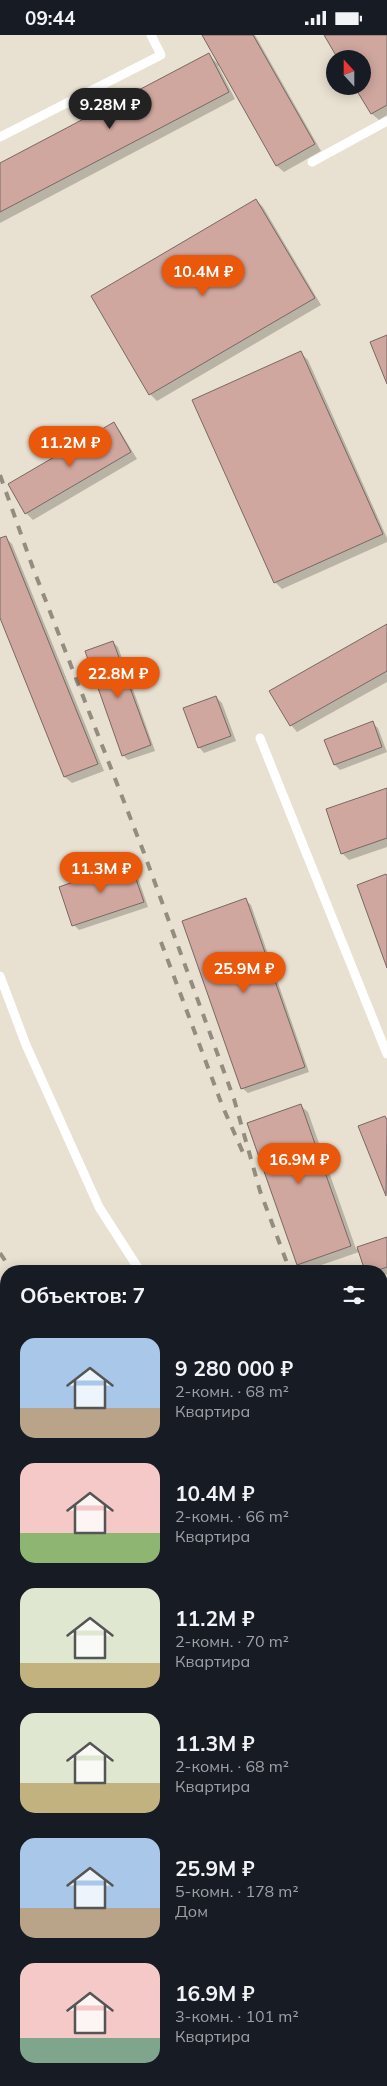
<!DOCTYPE html>
<html lang="ru">
<head>
<meta charset="utf-8">
<style>
	:root { --surface:#171b24; --page:#242831; --text:#f1f3f6; --muted:#9ea1a6; --accent:#ea580c }
	body { margin:0; font-family:Mulish,sans-serif; background:var(--page); color:var(--text); height:100vh; display:flex; flex-direction:column; font-size:19px; white-space:nowrap }
	* { box-sizing:border-box; margin:0 }
	p { font-size:16px; color:var(--muted) }
	.icon { flex:none; width:28px; height:28px; fill:none; stroke:currentColor; stroke-width:2; stroke-linecap:round; stroke-linejoin:round }
	.map { position:relative; flex:1; overflow:hidden }
	.panel { position:absolute; left:0px; top:1230px; width:388px; height:821px; display:flex; flex-direction:column; background:var(--surface); border-radius:20px 20px 0 0; box-shadow:0 2px 12px #0003 }
	.panel>* { flex:none }
	.needle { width:32px; rotate:339deg }
	.controls { position:absolute; left:326px; top:15px; display:grid; gap:10px }
	.controls a { display:grid; place-items:center; width:45px; height:45px; border-radius:50%; background:var(--surface); box-shadow:0 2px 12px #0003; font-size:25px }
	.price { position:absolute; translate:-50% -42px; padding:0 11px; border-radius:18px; background:var(--accent); color:#fff; font-size:16px; line-height:32px; filter:drop-shadow(0 1px 2px #0008) }
	.price::after { content:''; position:absolute; left:50%; top:30px; width:15px; height:11px; margin-left:-8px; background:inherit; clip-path:polygon(0 0,100% 0,50% 100%) }
	.price.selected { background:#222; color:#fff }
	ul { padding:0; list-style:none }
	li { display:flex; align-items:center; gap:15px; height:125px; padding:0 20px }
	li span { display:grid; place-items:center; flex:none; width:140px; height:100px; border-radius:15px; color:#555 }
	li>.icon { margin-inline-start:auto }
	span .icon { width:60px; height:60px; fill:#fffc; stroke-width:1 }
	li b { font-size:21px }
	h2 { display:flex; justify-content:space-between; align-items:center; height:60px; padding:0 20px; font-size:21px }
	.status { display:flex; justify-content:space-between; align-items:center; height:35px; padding:0 25px; background:var(--surface); direction:ltr }
	.status svg { height:14px; fill:currentColor }
	.map>svg:first-child { display:block }
</style>
</head>
<body>
<div class="status"><b>09:44</b><svg viewBox="0 0 49 12"><path d="M0 12V9h3v3zM5 12V6h3v6zM10 12V3h3v9zM15 12V0h3v12zM26 1h20v11H26zM47 4h2v5h-2z"/></svg></div>
<div class="map">
<svg width="387" height="2051" viewBox="0 0 387 2051">
	<rect width="100%" height="100%" fill="#e8e0d0"/>
	<path fill="#abbfa2" d="M0,1639L6,1652V1812L0,1813Z
		M83,2045H165L167,2051H85Z
		M295,2045H322L324,2051H298Z"/>
	<path fill="#0003" d="M203,0H255L321,116L284,137L277,131L220,30L218,31L235,64L0,188V129L209,20L219,30Z
		M326,0H387V80L379,85L372,79L356,51H362V24Z
		M256,165L263,172L321,270L157,366L150,359L92,261Z
		M301,318L308,325L387,503V507L282,554L275,547Z
		M114,389L120,396L137,424L33,485L26,478Z
		M5,502L12,509L104,736L72,748L65,742L0,580V504Z
		M387,591V647L297,697L291,690Z
		M113,607L118,612L155,716L128,725L123,720Z
		M216,662L222,668L236,706L204,718L199,712Z
		M372,688L378,693L387,717L340,735L335,730L326,706Z
		M387,754V812L349,825L342,818Z
		M130,829L135,834L148,872L79,895L74,890Z
		M246,865L251,870L309,1037L248,1058L242,1053Z
		M301,1071L308,1077L356,1214L387,1203V1239L381,1241V1236H366L359,1217L304,1236L298,1229Z
		M385,1082L387,1084V1160L360,1092Z
		M381,1493L387,1508V1520L381,1522Z
		M0,1889L6,1895V2045H41L44,2051H0Z"/>
	<path fill="#cfa79f" stroke="#796865" d="M202,0H253L315,109L276,131Z
		M324,0H387V70L371,79L354,51H362V24H338Z
		M209,18L229,57L0,177V128Z
		M256,164L315,263L149,360L91,261Z
		M387,300V349L370,307Z
		M301,316L383,499L274,548L192,365Z
		M114,387L131,417L25,479L8,449Z
		M6,501L98,729L64,742L0,583V503Z
		M387,589V636L290,691L269,656Z
		M113,606L151,710L122,721L85,616Z
		M216,661L231,701L198,713L183,673Z
		M373,686L382,712L334,730L324,705Z
		M387,753V803L341,819L326,774Z
		M130,827L144,867L72,891L59,852Z
		M386,839L387,841V933L357,850Z
		M246,863L305,1032L241,1054L182,886Z
		M301,1069L351,1211L297,1230L247,1088Z
		M385,1081L387,1085L386,1161L358,1091Z
		M387,1202V1232L376,1236H365L357,1212Z
		M387,1257V1274L381,1259Z
		M0,1887L6,1901V2045H38L41,2051H0Z"/>
	<g fill="none" stroke-linecap="round" stroke-linejoin="round">
		<path stroke="#fff" stroke-width="9" d="M0,102L161,20L151,0
			M312,127L387,86
			M260,703L387,1019
			M0,941L26,1010L99,1172L140,1236
			M381,1575L387,1581
			M0,1850L6,1847
			M0,1872L6,1886
			M62,2045L65,2051"/>
		<path stroke="#fff" stroke-width="18" d="M381,1667L387,1664"/>
		<path stroke="#928c81" stroke-width="4" stroke-dasharray="9 9" stroke-linecap="butt" d="M0,440L33,533L144,818L234,1064L260,1156L290,1236
			M161,907L222,1070L244,1120
			M0,1218L12,1236
			M0,1370L6,1383
			M0,1482L6,1497
			M381,1483L387,1498
			M0,1520L6,1534
			M0,1553L6,1567
			M0,1581L6,1595
			M381,1617L387,1622
			M205,2045L208,2051
			M220,2045L222,2051
			M237,2045L240,2051
			M250,2045L252,2051"/>
	</g>
</svg>
<div class="controls">
<a><svg class="needle" viewBox="-14 -14 28 28"><path d="M0-13l5 13h-10z" fill="#e53935"/><path d="M0 13l5-13h-10z" fill="#9ea1a6"/></svg></a>
</div>
<b class="price selected" style="left:110px;top:95px">9.28M ₽</b>
<b class="price" style="left:203px;top:262px">10.4M ₽</b>
<b class="price" style="left:70px;top:433px">11.2M ₽</b>
<b class="price" style="left:118px;top:664px">22.8M ₽</b>
<b class="price" style="left:101px;top:859px">11.3M ₽</b>
<b class="price" style="left:244px;top:959px">25.9M ₽</b>
<b class="price" style="left:299px;top:1150px">16.9M ₽</b>
<section class="panel">
<h2>Объектов: 7<svg class="icon" aria-label="filters" viewBox="0 0 24 24"><path d="M4 7h16M4 17h16"/><circle cx="9" cy="7" r="2"/><circle cx="15" cy="17" r="2"/></svg></h2>
<ul>
<li><span style="background:linear-gradient(#a9c7e8 70%,#b9a48a 0)"><svg class="icon" aria-label="home" viewBox="0 0 24 24"><path d="M3 11l9-7 9 7M6 9v11h12V9"/></svg></span><div><b>9 280 000 ₽</b><p>2-комн. · 68 m²</p><p>Квартира</p></div></li>
<li><span style="background:linear-gradient(#f6c9c9 70%,#8fb573 0)"><svg class="icon" aria-label="home" viewBox="0 0 24 24"><path d="M3 11l9-7 9 7M6 9v11h12V9"/></svg></span><div><b>10.4M ₽</b><p>2-комн. · 66 m²</p><p>Квартира</p></div></li>
<li><span style="background:linear-gradient(#dfe7d0 75%,#c2b280 0)"><svg class="icon" aria-label="home" viewBox="0 0 24 24"><path d="M3 11l9-7 9 7M6 9v11h12V9"/></svg></span><div><b>11.2M ₽</b><p>2-комн. · 70 m²</p><p>Квартира</p></div></li>
<li><span style="background:linear-gradient(#dfe7d0 70%,#c2b280 0)"><svg class="icon" aria-label="home" viewBox="0 0 24 24"><path d="M3 11l9-7 9 7M6 9v11h12V9"/></svg></span><div><b>11.3M ₽</b><p>2-комн. · 68 m²</p><p>Квартира</p></div></li>
<li><span style="background:linear-gradient(#a9c7e8 70%,#b9a48a 0)"><svg class="icon" aria-label="home" viewBox="0 0 24 24"><path d="M3 11l9-7 9 7M6 9v11h12V9"/></svg></span><div><b>25.9M ₽</b><p>5-комн. · 178 m²</p><p>Дом</p></div></li>
<li><span style="background:linear-gradient(#f6c9c9 75%,#7fa58c 0)"><svg class="icon" aria-label="home" viewBox="0 0 24 24"><path d="M3 11l9-7 9 7M6 9v11h12V9"/></svg></span><div><b>16.9M ₽</b><p>3-комн. · 101 m²</p><p>Квартира</p></div></li>
</ul>
</section>
</div>
</body>
</html>
